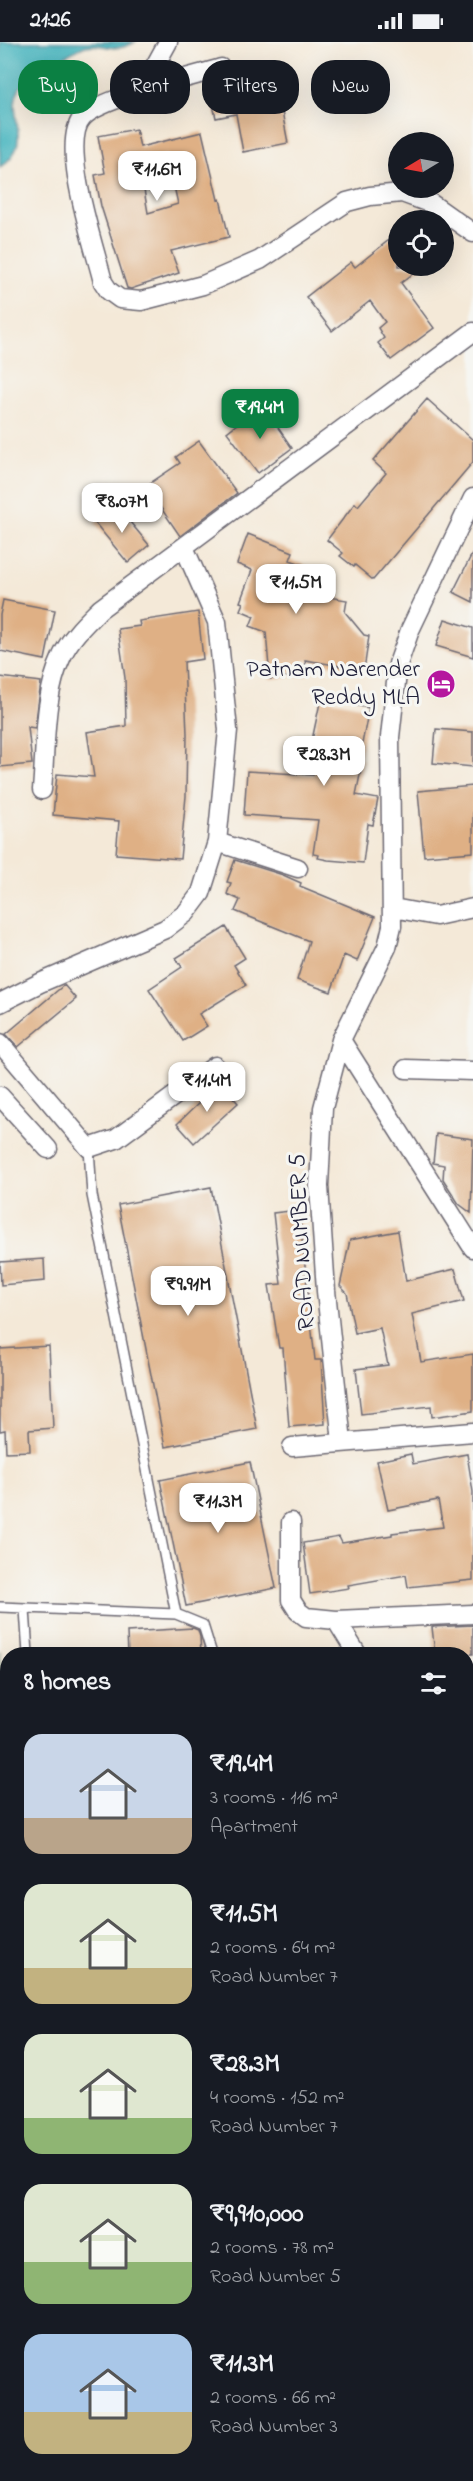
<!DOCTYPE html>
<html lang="en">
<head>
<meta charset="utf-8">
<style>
	:root { --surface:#171b24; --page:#242831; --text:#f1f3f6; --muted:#9ea1a6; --accent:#0b8043 }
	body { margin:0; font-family:"Indie Flower",sans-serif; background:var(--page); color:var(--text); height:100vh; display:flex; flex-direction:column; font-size:22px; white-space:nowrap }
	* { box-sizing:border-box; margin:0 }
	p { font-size:20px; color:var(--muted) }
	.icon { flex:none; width:33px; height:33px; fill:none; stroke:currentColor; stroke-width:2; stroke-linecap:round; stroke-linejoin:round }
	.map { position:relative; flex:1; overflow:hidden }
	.details { position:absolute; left:0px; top:1605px; width:474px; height:834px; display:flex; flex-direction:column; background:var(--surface); border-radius:24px 24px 0 0; box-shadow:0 6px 24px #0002 }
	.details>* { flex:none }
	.guide { position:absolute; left:18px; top:18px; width:438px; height:54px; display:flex; gap:12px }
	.needle { width:39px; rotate:260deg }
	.tools { position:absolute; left:388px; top:90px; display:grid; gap:12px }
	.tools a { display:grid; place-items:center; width:66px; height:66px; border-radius:50%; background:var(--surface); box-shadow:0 6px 24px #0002; font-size:30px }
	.price { position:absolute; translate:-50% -51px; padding:0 14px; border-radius:12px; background:#fff; color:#222; font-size:20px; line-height:39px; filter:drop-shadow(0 2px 3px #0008) }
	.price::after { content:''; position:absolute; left:50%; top:36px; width:18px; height:14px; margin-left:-9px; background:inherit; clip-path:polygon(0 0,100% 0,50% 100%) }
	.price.on { background:var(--accent); color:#fff }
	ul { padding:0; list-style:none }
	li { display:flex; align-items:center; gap:18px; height:150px; padding:0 24px }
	li span { display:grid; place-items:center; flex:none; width:168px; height:120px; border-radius:18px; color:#555 }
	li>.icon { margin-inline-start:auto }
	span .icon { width:72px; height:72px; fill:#fffc; stroke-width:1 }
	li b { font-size:26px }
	h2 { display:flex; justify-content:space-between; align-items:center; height:72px; padding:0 24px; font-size:26px }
	.chip { padding:0 21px; border-radius:24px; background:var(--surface); box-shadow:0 6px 24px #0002; font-size:21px; line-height:54px }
	.chip.on { background:var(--accent); color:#fff }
	.status { display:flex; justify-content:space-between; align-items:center; height:42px; padding:0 30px; background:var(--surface); direction:ltr }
	.status svg { height:16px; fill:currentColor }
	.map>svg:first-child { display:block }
</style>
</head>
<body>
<div class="status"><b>21:26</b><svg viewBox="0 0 49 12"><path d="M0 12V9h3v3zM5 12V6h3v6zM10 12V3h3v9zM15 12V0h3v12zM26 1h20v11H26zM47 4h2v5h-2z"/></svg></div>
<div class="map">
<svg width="473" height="2439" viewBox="0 0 473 2439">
	<rect width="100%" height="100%" fill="#f6f6f2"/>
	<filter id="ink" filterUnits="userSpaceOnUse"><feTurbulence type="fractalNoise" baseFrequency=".0167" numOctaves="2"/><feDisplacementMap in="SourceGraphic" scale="12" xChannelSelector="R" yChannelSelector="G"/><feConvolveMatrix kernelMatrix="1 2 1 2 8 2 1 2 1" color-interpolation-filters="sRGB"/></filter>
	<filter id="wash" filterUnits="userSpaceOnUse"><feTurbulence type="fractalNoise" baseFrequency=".008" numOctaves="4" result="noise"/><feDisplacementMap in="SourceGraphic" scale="24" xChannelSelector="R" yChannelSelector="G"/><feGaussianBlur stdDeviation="1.35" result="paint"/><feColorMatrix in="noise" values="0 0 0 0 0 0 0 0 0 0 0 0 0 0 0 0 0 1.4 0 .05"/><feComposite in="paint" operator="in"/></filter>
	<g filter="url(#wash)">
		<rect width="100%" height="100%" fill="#f4e9d8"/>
		<path fill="#8ec67a" stroke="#58745a" stroke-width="1.5" d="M0,1609L8,1707L7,1817H0Z
			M363,2432H456L458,2439H365Z"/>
		<path fill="#43b3bd" stroke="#326a7c" stroke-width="1.5" d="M0,0H135C112,13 106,0 86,4C77,6 28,36 23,42C0,68 39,99 0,125Z"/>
		<g id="blocks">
			<path fill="#dfb085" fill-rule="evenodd" d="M267,31L274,60L280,59L288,101L243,110L236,72L216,76L213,63H216L212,43Z
				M136,87L140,105L202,90L218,158L220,157L229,195L171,209L179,231L131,247L127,246L101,164L95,133L105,131L98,94ZM167,113L178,162L148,171L139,119Z
				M399,190V224H423L401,241L434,286L391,318L378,301L384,296L378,286L385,280L370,259L332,289L306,255L351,220L355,225Z
				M427,357L473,398V420L373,538L355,523L354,525L340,514L343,511L327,498L355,461L358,464L386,431L373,419Z
				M260,364L268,375L270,374L292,406L258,431L227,390Z
				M199,399L237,451L180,494L146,444L180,421L176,415Z
				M116,463L149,503L128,521L95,481Z
				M248,492L293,510L290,518L307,524L297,550L347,558L345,570L364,593L369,594L364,628L305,618L307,633L270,637L266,590L250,584L254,574L240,568L243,561L240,560L252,528L237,522Z
				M473,510V560L453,550Z
				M3,558L55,568L45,618L0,609V573Z
				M198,570L203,617L184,620L187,692L186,754L180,817L116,812L119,779L53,773L57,732L94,735L87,690L126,684L125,636L118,587L140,584L139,579Z
				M445,577L473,586V615L436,604Z
				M0,635L41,640L35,686L28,685L32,722L0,725Z
				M321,656L369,666L359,717L363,718L356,753L378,757L373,783L368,782L363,821L328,818L318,816L319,813L313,812L318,778L244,773L247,729L313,733L319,700L312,698Z
				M436,687L473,690V725L433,721Z
				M473,744V810L424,814L418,749Z
				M235,818L283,833L301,841L300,844L375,875L357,919L344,913L331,950L297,938L309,899L235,869L240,858L227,852L231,841L227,840Z
				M226,885L245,916L234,923L246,943L199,972L207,984L183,999L149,947L182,925L176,916Z
				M64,943L76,957L18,1005L6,992Z
				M220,1041L238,1061L194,1101L177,1082Z
				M436,1092L473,1097L471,1171L459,1162L443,1137L444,1123L433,1121Z
				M211,1145L257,1387L165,1405L118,1163Z
				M299,1168L315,1318H321L325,1382L289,1385L283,1306H279L269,1243L281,1242L273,1171Z
				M398,1189L406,1239L455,1227L464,1259L412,1272L421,1320L473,1312V1369L432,1375L431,1364L361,1372L356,1327L388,1323L380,1286L355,1291L347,1251L340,1244L350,1198Z
				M44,1217L45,1239L1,1243L0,1220Z
				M49,1304L53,1386L29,1388L30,1409L6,1410L5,1388L0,1389V1307Z
				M411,1412L413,1422L467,1412L473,1450V1538L408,1545L406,1533L348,1543L349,1546L310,1552L303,1501L339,1495L342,1501L392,1493V1491L443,1485L438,1458L388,1468L377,1419Z
				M250,1420L276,1546L186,1564L160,1438Z
				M473,1583V1612H435L432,1585Z
				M193,1586L198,1588L200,1595L201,1612H128L127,1590Z"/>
		</g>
	</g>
	<g filter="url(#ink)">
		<use href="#blocks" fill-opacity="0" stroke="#6c6872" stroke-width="1.5"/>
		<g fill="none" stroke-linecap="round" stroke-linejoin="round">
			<g stroke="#6c6872" stroke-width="12">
				<path id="service" d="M89,1106L92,1153L176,1572
					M0,1565L176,1572L203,1583L212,1612
					M25,1567L28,1612
					M466,2126L473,2125
					M466,2370L473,2403
					M174,2432V2439"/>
			</g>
			<g stroke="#6c6872" stroke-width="21">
				<path id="minor" d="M221,26C192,35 101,56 83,75C58,100 95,206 103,240L109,249L120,257L141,259L203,243L260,218L347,160L370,154L402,151L432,162L473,191
					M140,51L168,0
					M42,748C46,704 43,654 62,614C70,596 86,581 100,567L473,290
					M217,800L298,826
					M393,866L436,874L473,866
					M0,961L40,941L165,887L186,871L201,851L217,800L228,688L217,580L184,505
					M341,998L473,1206
					M0,1001L89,1106L116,1097L215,1024
					M406,1027L473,1029
					M0,1054L48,1107
					M342,1400L326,1249L319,1144L323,1066L341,998L387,905L392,884L390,695L398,622L410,588L473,456
					M292,1405L473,1390
					M291,1480V1558L298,1569L306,1575L336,1578L473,1572
					M336,1578L357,1612
					M466,1792L473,1803
					M466,2321H473"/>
			</g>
			<g stroke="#6c6872" stroke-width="27">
				<path id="tertiary" d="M466,2161L473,2160
					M0,2392L8,2391"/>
			</g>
			<use href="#service" stroke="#fff" stroke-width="9"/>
			<use href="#minor" stroke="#fff" stroke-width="18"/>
			<use href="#tertiary" stroke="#fff" stroke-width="24"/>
		</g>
	</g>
	<defs>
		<g id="hotel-disc" transform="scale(1.5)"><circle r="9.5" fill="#b5179e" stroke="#f6f6f2"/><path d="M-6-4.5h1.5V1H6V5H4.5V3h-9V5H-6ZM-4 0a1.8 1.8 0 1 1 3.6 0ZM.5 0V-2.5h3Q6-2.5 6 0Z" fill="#fff"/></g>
	</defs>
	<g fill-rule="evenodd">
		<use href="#hotel-disc" x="441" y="642"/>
	</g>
	<g text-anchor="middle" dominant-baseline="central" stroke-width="6" stroke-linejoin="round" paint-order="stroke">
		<g font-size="24" fill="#22223b" stroke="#f6f6f2" text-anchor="end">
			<text x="420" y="628">Patnam Narender<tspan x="420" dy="28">Reddy MLA</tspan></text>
		</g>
		<g font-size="24" fill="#22223b" stroke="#f6f6f2">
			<text transform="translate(303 1200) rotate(-93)">ROAD NUMBER 5</text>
		</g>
	</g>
</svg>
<div class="tools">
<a><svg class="needle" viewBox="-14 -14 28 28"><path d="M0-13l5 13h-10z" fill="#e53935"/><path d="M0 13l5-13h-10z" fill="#9ea1a6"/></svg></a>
<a><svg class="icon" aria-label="locate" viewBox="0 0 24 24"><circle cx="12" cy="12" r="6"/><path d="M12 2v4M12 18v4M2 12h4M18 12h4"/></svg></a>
</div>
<b class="price" style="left:157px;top:160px">₹11.6M</b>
<b class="price on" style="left:260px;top:398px">₹19.4M</b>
<b class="price" style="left:122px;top:492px">₹8.07M</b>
<b class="price" style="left:296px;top:573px">₹11.5M</b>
<b class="price" style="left:324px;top:745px">₹28.3M</b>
<b class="price" style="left:207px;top:1071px">₹11.4M</b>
<b class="price" style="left:188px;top:1275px">₹9.91M</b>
<b class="price" style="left:218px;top:1492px">₹11.3M</b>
<div class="guide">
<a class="chip on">Buy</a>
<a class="chip">Rent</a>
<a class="chip">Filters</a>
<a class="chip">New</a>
</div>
<section class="details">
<h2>8 homes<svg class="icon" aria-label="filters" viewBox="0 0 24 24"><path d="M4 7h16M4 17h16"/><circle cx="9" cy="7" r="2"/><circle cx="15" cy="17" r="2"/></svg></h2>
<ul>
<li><span style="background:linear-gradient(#c9d6e8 70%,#b9a48a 0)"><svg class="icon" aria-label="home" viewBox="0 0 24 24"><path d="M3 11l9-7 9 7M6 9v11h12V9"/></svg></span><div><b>₹19.4M</b><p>3 rooms · 116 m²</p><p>Apartment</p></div></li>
<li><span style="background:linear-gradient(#dfe7d0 70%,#c2b280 0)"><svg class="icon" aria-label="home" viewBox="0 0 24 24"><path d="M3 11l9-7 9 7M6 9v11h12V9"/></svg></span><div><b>₹11.5M</b><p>2 rooms · 64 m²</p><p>Road Number 7</p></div></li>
<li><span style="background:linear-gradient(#dfe7d0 70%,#8fb573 0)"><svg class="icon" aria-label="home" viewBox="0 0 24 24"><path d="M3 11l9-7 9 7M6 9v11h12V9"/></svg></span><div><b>₹28.3M</b><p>4 rooms · 152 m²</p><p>Road Number 7</p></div></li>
<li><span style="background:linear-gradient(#dfe7d0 65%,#8fb573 0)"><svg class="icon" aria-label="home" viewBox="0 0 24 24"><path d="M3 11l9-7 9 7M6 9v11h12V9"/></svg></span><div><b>₹9,910,000</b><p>2 rooms · 78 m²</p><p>Road Number 5</p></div></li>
<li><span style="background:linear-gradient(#a9c7e8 65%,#c2b280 0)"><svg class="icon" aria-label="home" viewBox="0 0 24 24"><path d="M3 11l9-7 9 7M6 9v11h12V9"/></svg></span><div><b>₹11.3M</b><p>2 rooms · 66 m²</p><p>Road Number 3</p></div></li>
</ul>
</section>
</div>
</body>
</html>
